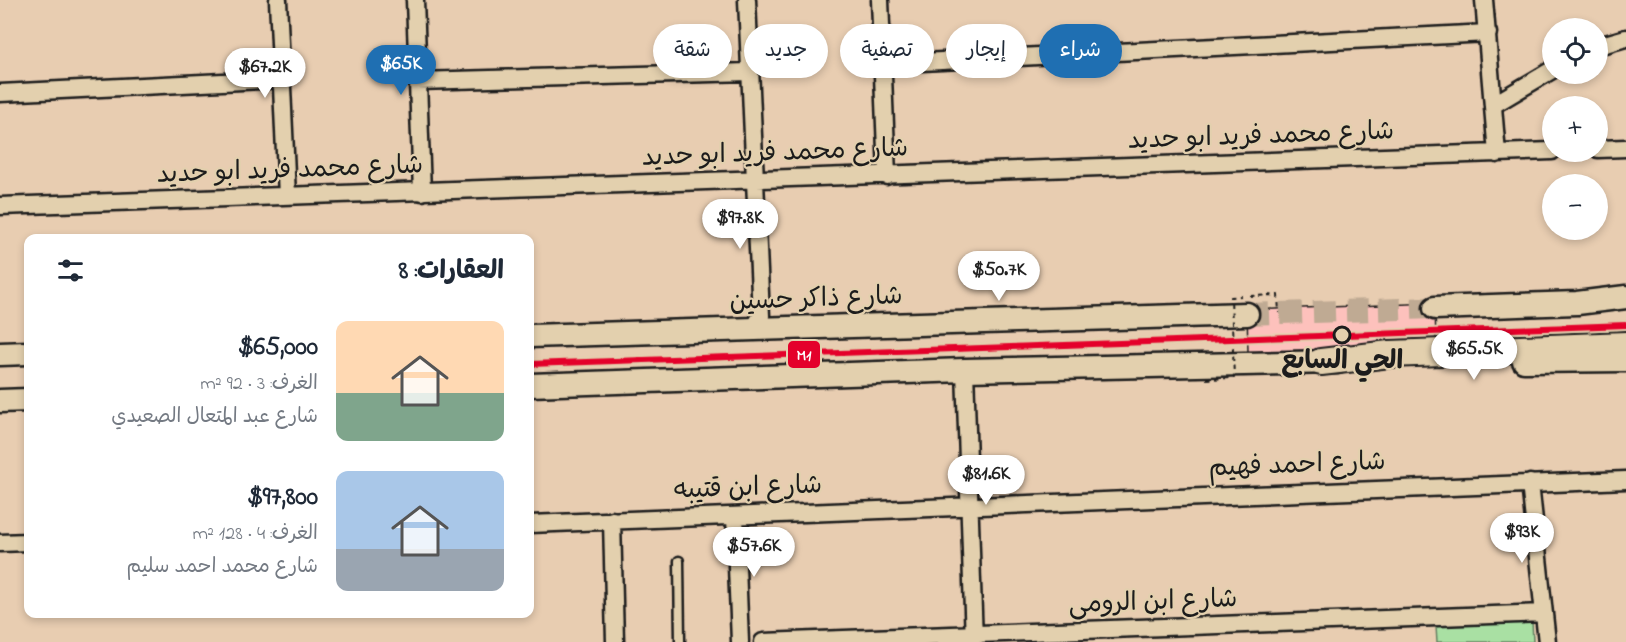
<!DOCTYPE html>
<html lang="ar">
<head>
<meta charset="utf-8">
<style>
	:root { --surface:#fff; --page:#f6f6f7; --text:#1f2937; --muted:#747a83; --accent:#1f6fb2 }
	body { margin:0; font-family:"Indie Flower","Playpen Sans Arabic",sans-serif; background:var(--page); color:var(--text); direction:rtl; height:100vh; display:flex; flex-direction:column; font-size:22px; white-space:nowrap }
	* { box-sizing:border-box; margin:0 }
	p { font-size:20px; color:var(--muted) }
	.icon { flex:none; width:33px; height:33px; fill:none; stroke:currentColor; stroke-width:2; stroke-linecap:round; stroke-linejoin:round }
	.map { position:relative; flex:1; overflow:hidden; direction:ltr }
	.side { position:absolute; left:24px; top:234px; width:510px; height:384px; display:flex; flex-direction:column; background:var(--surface); border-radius:12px; box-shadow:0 3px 9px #0003; direction:rtl }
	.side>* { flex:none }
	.guide { position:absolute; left:552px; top:24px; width:570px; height:54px; direction:rtl; display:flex; gap:12px }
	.buttons { position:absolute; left:1542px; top:18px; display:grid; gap:12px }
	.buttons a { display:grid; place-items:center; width:66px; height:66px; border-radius:50%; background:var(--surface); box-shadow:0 3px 9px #0003; font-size:30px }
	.price { position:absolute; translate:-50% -51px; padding:0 14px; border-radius:21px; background:#fff; color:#222; font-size:20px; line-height:39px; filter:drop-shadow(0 2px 3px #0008) }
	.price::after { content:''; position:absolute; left:50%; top:36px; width:18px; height:14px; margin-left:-9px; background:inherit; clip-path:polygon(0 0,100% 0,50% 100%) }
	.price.selected { background:var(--accent); color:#fff }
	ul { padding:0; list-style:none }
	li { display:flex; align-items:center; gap:18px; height:150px; padding:0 30px }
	li span { display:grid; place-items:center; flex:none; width:168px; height:120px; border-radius:12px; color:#555 }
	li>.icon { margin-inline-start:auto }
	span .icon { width:72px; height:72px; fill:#fffc; stroke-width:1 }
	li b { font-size:26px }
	h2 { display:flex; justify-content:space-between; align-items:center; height:72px; padding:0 30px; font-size:26px }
	.pill { padding:0 21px; border-radius:27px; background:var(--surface); box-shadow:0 3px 9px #0003; font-size:21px; line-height:54px }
	.pill.selected { background:var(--accent); color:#fff }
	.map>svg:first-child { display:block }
</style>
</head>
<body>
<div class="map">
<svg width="1626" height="642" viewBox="0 0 1626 642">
	<rect width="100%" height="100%" fill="#e8cdb1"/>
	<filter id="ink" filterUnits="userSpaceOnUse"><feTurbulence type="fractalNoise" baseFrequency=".0167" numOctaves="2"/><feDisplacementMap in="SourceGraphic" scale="12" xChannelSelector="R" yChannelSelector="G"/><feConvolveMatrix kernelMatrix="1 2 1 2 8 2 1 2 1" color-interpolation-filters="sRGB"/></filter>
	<g filter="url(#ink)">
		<path fill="#a9e0a3" stroke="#627e60" stroke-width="1.5" d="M1532,621L1533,642H1437L1436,626Z"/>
		<path fill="#fdc1bc" stroke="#1c1c1c" stroke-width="1.5" d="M1435,303L1436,346L1248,352L1247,310Z"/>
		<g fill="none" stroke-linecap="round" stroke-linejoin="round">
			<path stroke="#bfaa93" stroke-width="22" stroke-dasharray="22 11" stroke-linecap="butt" d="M1247,314L1435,308"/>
			<g stroke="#1c1c1c" stroke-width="13">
				<path id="service" d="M679,561L680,642"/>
			</g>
			<g stroke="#1c1c1c" stroke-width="21">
				<path id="minor" d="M278,0L287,196
					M415,0L422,192
					M747,0L761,316L753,330
					M880,0L887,176
					M1484,0L1497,154
					M1598,46L1626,38
					M883,64L1488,33
					M418,81L750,72
					M0,93L281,79
					M1493,105L1552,70
					M1598,149L1626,148
					M0,206L1552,151
					M965,370L974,642
					M1530,483L1547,642
					M735,516L740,642
					M612,520L615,642
					M530,524L1626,480
					M0,543L28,542
					M763,642L1544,613"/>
			</g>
			<g stroke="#1c1c1c" stroke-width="27">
				<path id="secondary" d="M1435,308L1577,303L1626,297
					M530,336L1247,314
					M0,354L28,353
					M1524,361L1626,360
					M530,385L965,370L1338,362
					M0,401L28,400"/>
			</g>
			<g stroke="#1c1c1c" stroke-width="30">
				<path id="primary" d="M1321,362L1390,354L1626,345"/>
			</g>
			<path stroke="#1c1c1c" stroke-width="2" stroke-dasharray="4.5 4.5" stroke-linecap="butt" d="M1250,296L1278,295L1279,313"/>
			<use href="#service" stroke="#e3d0ae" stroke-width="8"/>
			<use href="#minor" stroke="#e3d0ae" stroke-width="16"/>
			<use href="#secondary" stroke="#e3d0ae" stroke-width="22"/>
			<use href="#primary" stroke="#e3d0ae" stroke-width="26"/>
			<path stroke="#1c1c1c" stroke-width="2" stroke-dasharray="4.5 4.5" stroke-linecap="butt" d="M1206,379L1234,378L1231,297L1241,296"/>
			<g stroke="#e3d0ae" stroke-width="10">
				<path id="metro-1" d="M530,364L1626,325"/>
			</g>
			<use href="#metro-1" stroke="#e4002b" stroke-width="6"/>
		</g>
	</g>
	<circle fill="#e3d0ae" stroke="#1c1c1c" stroke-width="3" cx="1342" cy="335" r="8"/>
	<g text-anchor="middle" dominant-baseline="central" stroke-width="4.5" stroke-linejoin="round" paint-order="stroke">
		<g font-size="26" fill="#1c1c1c" stroke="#e3d0ae">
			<text transform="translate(1261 137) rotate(-2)">شارع محمد فريد ابو حديد</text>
			<text transform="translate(775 154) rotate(-2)">شارع محمد فريد ابو حديد</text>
			<text transform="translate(290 171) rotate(-2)">شارع محمد فريد ابو حديد</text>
			<text transform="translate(816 300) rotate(-2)">شارع ذاكر حسين</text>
			<text transform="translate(1297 466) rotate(-2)">شارع احمد فهيم</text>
			<text transform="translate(748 489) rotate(-2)">شارع ابن قتيبه</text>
			<text transform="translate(1153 603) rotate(-2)">شارع ابن الرومى</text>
		</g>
		<g font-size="26" font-weight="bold" fill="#1c1c1c" stroke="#e3d0ae">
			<text x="1342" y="362">الحي السابع</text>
		</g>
	</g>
	<rect stroke="#e3d0ae" stroke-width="2" x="787" y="340" width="34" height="29" rx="6" fill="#e4002b"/>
	<g font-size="16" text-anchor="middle" font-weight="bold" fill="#fff">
		<text x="804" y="360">M1</text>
	</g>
</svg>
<div class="buttons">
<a><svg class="icon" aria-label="locate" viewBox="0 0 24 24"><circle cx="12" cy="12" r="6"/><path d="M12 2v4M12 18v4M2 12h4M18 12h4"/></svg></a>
<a>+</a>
<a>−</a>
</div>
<b class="price selected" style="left:401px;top:96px">$65K</b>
<b class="price" style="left:265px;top:99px">$67.2K</b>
<b class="price" style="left:740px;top:250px">$97.8K</b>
<b class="price" style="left:999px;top:302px">$50.7K</b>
<b class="price" style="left:1474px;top:381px">$65.5K</b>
<b class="price" style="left:986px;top:506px">$81.6K</b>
<b class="price" style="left:1522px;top:564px">$93K</b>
<b class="price" style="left:754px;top:578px">$57.6K</b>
<div class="guide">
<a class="pill selected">شراء</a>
<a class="pill">إيجار</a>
<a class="pill">تصفية</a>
<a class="pill">جديد</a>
<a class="pill">شقة</a>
</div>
<section class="side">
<h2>العقارات: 8<svg class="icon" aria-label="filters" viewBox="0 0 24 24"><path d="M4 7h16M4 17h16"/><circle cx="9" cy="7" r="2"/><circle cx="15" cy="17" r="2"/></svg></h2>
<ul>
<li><span style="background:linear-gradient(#ffd9b3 60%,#7fa58c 0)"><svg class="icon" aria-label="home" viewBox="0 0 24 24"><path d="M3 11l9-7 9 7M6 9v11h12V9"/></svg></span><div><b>$65,000</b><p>الغرف: 3 · 92 m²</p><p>شارع عبد المتعال الصعيدي</p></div></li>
<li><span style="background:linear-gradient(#a9c7e8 65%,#9aa5b1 0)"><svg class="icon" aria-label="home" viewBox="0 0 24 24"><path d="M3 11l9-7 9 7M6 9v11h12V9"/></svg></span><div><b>$97,800</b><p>الغرف: 4 · 128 m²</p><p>شارع محمد احمد سليم</p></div></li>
</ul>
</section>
</div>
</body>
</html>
